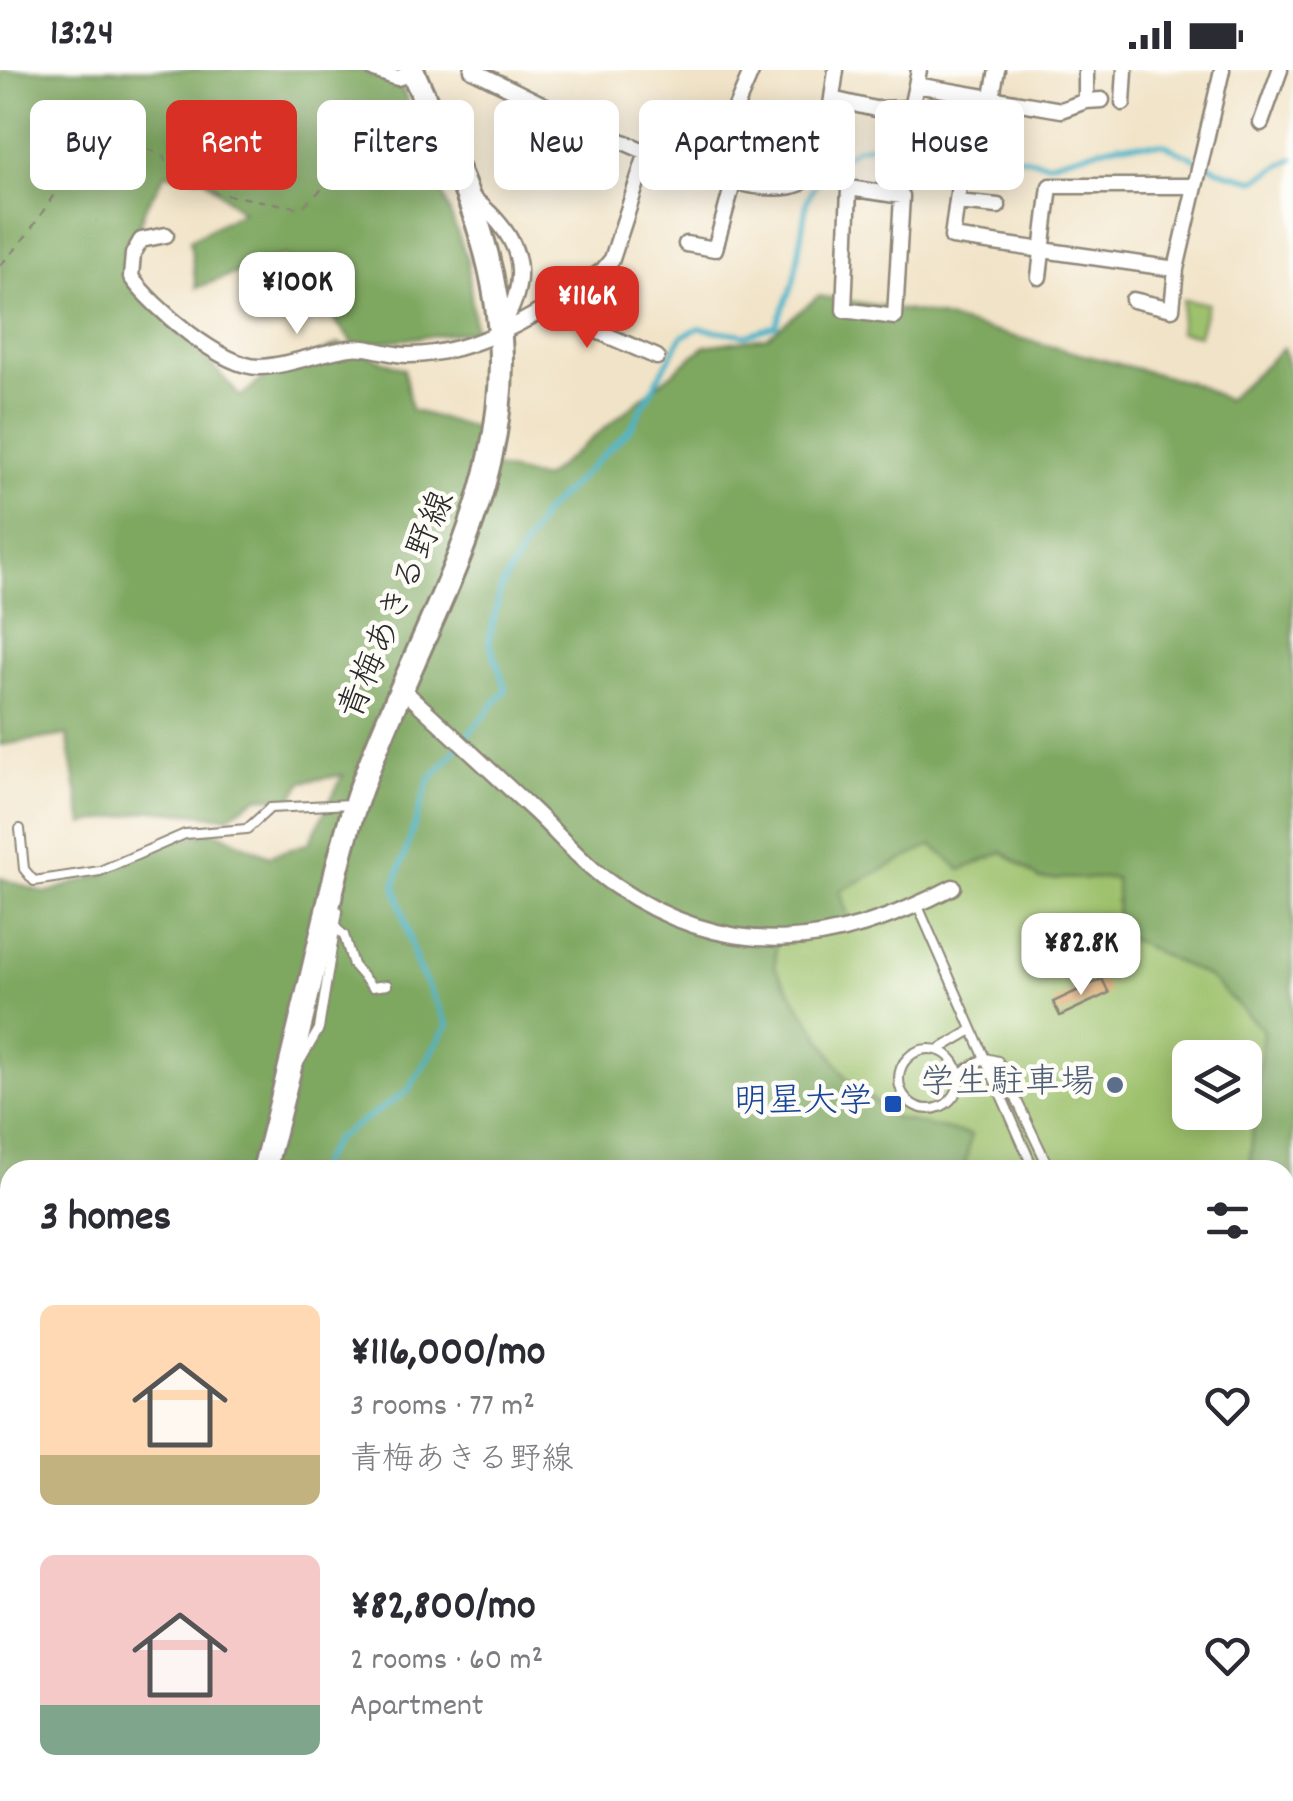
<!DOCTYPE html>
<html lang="en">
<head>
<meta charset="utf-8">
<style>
	:root { --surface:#fff; --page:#f7f7f7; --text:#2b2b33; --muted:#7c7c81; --accent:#d93025 }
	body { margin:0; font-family:Dekko,"Klee One",sans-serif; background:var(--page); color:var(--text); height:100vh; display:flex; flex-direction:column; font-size:38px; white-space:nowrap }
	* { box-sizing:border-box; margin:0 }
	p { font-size:32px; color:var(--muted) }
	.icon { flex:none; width:55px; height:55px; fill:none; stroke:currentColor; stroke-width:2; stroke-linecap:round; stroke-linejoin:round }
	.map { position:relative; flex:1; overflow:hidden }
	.sheet { position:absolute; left:0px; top:1090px; width:1295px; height:642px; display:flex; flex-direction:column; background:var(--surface); border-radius:30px 30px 0 0; box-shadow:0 5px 25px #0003 }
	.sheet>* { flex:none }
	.hud { position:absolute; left:30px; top:30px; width:1235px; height:90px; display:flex; gap:20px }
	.buttons { position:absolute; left:1172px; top:970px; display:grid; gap:20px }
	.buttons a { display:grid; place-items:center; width:90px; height:90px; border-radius:15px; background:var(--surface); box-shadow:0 5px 25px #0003; font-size:50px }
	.price { position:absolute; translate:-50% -85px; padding:0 22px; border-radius:20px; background:#fff; color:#222; font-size:32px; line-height:65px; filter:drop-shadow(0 2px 5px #0008) }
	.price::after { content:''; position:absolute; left:50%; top:60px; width:30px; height:22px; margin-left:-15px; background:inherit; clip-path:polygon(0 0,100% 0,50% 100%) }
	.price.current { background:var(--accent); color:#fff }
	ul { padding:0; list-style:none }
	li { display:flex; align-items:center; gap:30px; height:250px; padding:0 40px }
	li span { display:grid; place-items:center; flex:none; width:280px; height:200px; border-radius:15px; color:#555 }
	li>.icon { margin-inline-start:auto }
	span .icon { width:120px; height:120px; fill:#fffc; stroke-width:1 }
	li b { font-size:42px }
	h2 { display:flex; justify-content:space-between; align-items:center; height:120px; padding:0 40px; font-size:42px }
	.tag { padding:0 35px; border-radius:15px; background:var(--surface); box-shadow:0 5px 25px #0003; font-size:35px; line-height:90px }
	.tag.current { background:var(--accent); color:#fff }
	.status { display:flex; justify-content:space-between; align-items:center; height:70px; padding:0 50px; background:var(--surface); direction:ltr }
	.status svg { height:28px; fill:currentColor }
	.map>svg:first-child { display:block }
</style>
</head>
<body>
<div class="status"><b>13:24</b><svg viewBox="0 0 49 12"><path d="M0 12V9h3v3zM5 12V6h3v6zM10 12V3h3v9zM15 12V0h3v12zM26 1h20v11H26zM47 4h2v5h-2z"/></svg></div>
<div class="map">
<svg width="1293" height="1731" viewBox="0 0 1293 1731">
	<rect width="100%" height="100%" fill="#fdfcf7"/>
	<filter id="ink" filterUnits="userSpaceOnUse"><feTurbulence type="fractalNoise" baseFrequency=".01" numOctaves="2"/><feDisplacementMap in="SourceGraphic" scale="20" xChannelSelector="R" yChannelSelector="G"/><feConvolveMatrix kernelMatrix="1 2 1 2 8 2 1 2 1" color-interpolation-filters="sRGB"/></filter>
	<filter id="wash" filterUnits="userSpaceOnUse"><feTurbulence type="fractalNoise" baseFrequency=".0048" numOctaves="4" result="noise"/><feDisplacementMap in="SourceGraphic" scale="40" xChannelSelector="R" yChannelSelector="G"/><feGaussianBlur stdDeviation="2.25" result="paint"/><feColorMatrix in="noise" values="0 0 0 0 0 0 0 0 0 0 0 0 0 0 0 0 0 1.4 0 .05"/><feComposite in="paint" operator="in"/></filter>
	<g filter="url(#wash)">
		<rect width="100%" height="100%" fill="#f1e3c7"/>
		<path fill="#9dc16c" stroke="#64764c" stroke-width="2.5" fill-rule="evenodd" d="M1183,230L1208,233L1199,265L1179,262Z
			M932,774L1003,781L1040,809L1117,807V863L1209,907L1263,960L1249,1100H964L971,1065L895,1048L847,1009L775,898L776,864L848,847L840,821ZM1190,988H1245V1042H1190Z
			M1285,1141L1293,1142V1334L1285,1340Z
			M1248,1722L1251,1731H494L493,1723Z"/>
		<path fill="#7ea760" stroke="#546946" stroke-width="2.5" d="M0,0H362L403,20L467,188L475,261L354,275L285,185L196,218L190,170L242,142L204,108L165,104L145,138L125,202C158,249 205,282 240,327L266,306L339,274L404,299L411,340L478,359L477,394L543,409L705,276L767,267L819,226L928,244L1195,314L1227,330L1283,278L1293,311V1142L1285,1141V1100H1249L1263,960L1209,907L1117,863L1116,808L1040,809L1003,782L961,800L932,775L840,821L850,852L776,864L775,898L847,1009L895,1048L971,1065L964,1100H10V1415H0V808L45,823L105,804L165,772L214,761L269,786L309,773L343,705L302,712L293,728L258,727L227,747L153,740L83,754L67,665L0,675Z
			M1293,1334V1731H1251L1248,1723L1285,1722V1340Z
			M10,1609V1722L320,1723L314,1731H0V1615Z
			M332,1723H493L494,1731H338Z"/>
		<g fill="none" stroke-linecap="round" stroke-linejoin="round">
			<path stroke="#49b3c8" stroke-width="5" d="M316,1100L335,1069L408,1021L448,955L417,896L395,814L429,711L506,620L489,570L501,518L544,442L630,359L682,266L699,258L746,265L776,255L794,211L807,130L823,99L858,78L920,66L1047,93L1119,74H1163L1226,103L1255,110L1293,89
				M0,1634L10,1627
				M29,1722L30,1731"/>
		</g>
		<g id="blocks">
			<path fill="#da9e62" d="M1102,909L1109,923L1060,946L1053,932Z"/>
		</g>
	</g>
	<g filter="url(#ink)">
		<use href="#blocks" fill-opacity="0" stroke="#8e8779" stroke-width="2.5"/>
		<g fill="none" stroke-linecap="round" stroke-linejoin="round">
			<g stroke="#8e8779" stroke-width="12">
				<path id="lane" d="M20,759L24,799L34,811L100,801L185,764L247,759L270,738L351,734
					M918,836L1034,1100
					M336,858L344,865L353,895L372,917L387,915
					M899 1009a30 30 0 1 1 60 0a30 30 0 1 1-60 0Z
					M938,980L972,960
					M298,995L319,959L338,841
					M957,1005L985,988L998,991L1050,1100
					M1285,1335L1293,1329
					M0,1504L10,1517
					M0,1604L10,1596
					M571,1722L572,1731
					M765,1722L768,1725
					M774,1729L779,1731
					M713,1731L715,1722
					M855,1731L860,1722
					M870,1731L874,1722"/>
			</g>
			<g stroke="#8e8779" stroke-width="19">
				<path id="street" d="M374,0L397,8L413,4
					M472,0C537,30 735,139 799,114L826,70L836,0
					M916,15L919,0
					M992,26L997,0
					M832,29L875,39L911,38L916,15L1061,40L1086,31V0
					M1086,31L1102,30
					M1123,33L1125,0
					M1261,53L1280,0
					M820,83L849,118L844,240L895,247L902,126L849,118
					M708,102L752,0
					M960,108L952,167L1176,199
					M469,125C519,163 536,203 500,259
					M957,132L998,136
					M166,165L141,170L133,184L131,207C152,237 223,298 260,297C290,296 320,282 350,278C369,275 390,286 410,285C480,284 548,239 603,200L612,189L647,82
					M686,174L715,179L734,110
					M1039,207L1050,116H1194
					M579,215L597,261L657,287
					M1133,230L1172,239L1176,199L1222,0
					M401,618C446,659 491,701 536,743C561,767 586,797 615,816C730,893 835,879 953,817"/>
			</g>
			<g stroke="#8e8779" stroke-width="28">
				<path id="primary" d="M264,1100C284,1024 302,948 320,871C333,817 344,762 364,710C433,522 546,382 482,168C465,109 436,56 412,0
					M0,1466L10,1460"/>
			</g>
			<path stroke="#8e8779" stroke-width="2.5" stroke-dasharray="8 8" stroke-linecap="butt" d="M0,195C38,160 56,112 91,76L135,73L164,87L168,98L193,103L216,123L301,138L409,41"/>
			<use href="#lane" stroke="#fff" stroke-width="8"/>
			<use href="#street" stroke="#fff" stroke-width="14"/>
			<use href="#primary" stroke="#fff" stroke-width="22"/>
		</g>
	</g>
	<circle fill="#5c6f8a" stroke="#fdfcf7" stroke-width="4" cx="1115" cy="1015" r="10"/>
	<rect fill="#1a4fb4" stroke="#fdfcf7" stroke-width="4" x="883" y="1024" width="20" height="20" rx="5"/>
	<g text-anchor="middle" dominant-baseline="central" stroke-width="9" stroke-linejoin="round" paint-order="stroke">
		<g font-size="35" fill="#2b2b2b" stroke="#fdfcf7">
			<text transform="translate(399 536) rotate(-67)">青梅あきる野線</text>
		</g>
		<g font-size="35" fill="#4e5e75" stroke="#fdfcf7" text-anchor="end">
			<text x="1095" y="1015">学生駐車場</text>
		</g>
		<g font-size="35" fill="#164399" stroke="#fdfcf7" text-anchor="end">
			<text x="873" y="1034">明星大学</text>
		</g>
	</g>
</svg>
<div class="buttons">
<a><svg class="icon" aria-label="layers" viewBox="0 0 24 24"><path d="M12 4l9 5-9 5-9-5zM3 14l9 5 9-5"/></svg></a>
</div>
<b class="price" style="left:297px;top:267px">¥100K</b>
<b class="price current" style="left:587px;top:281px">¥116K</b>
<b class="price" style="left:1081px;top:928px">¥82.8K</b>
<div class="hud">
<a class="tag">Buy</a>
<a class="tag current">Rent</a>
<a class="tag">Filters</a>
<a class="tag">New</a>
<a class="tag">Apartment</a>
<a class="tag">House</a>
</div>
<section class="sheet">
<h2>3 homes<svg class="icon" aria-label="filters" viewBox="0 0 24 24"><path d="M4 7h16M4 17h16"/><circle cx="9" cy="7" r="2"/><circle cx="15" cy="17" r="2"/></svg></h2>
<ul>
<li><span style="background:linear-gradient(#ffd9b3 75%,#c2b280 0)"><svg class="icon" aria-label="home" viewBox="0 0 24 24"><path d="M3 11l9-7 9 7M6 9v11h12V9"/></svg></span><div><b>¥116,000/mo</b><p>3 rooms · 77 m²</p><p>青梅あきる野線</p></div><svg class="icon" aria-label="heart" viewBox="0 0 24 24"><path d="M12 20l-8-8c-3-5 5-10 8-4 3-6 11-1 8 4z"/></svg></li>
<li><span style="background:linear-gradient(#f6c9c9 75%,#7fa58c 0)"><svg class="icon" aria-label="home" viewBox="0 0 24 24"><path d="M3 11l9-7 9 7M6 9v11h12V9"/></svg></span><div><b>¥82,800/mo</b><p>2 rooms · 60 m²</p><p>Apartment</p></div><svg class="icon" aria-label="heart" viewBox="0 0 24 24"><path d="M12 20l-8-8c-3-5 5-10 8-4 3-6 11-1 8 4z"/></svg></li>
</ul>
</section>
</div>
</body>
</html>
